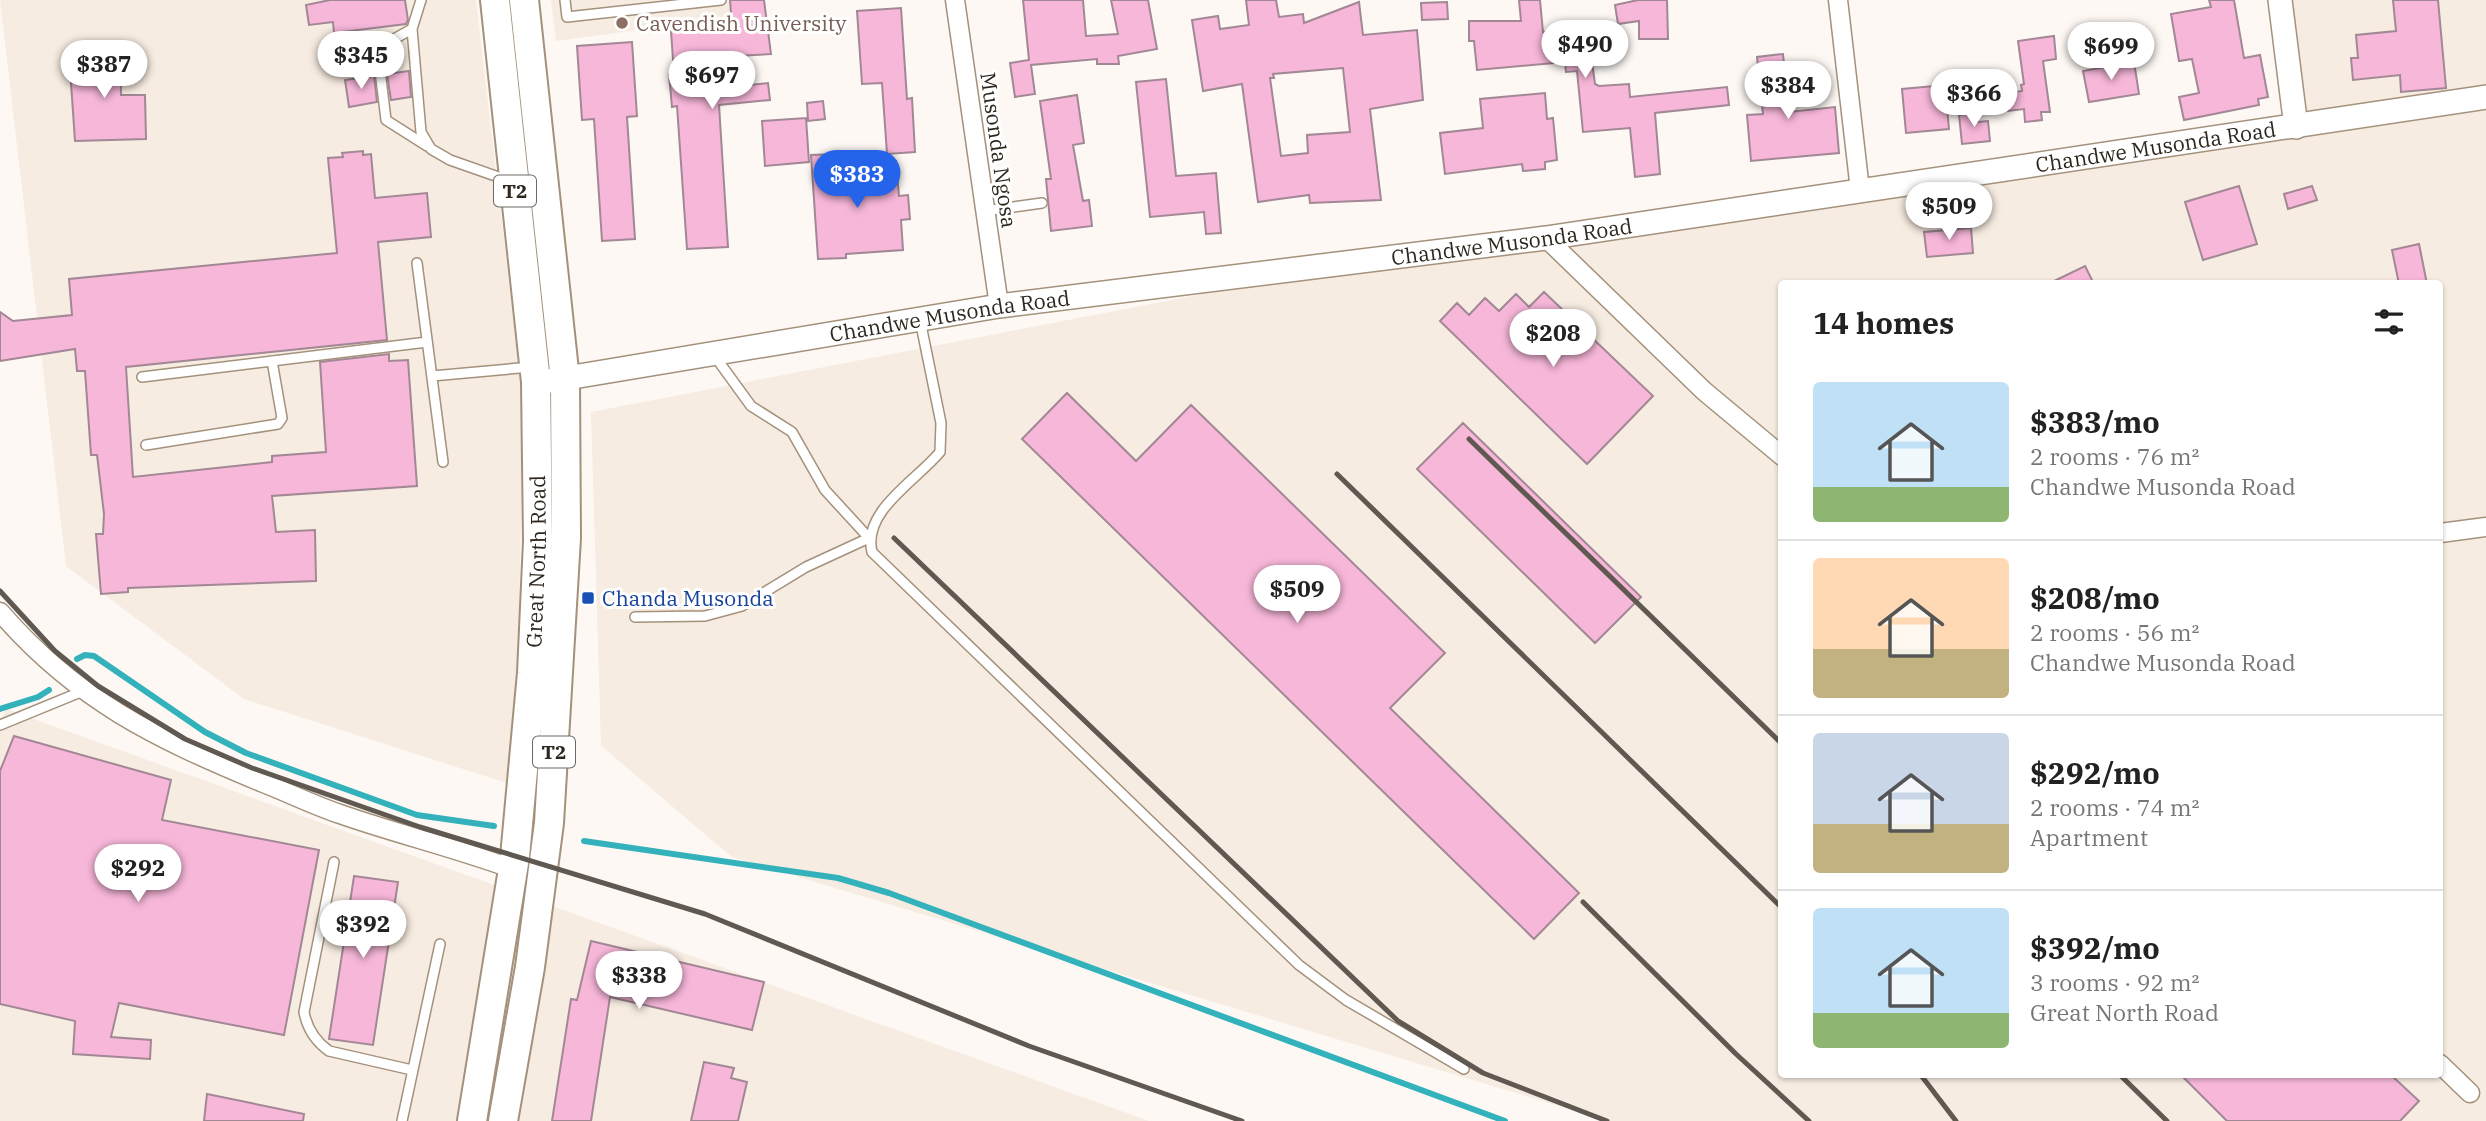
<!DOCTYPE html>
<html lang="en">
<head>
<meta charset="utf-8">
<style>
	:root { --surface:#fff; --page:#f2f2f2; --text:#222; --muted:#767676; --line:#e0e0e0; --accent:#2563eb }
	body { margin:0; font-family:"IBM Plex Serif",serif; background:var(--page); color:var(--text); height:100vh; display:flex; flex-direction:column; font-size:26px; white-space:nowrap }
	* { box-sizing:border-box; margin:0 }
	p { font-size:23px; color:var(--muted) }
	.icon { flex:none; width:38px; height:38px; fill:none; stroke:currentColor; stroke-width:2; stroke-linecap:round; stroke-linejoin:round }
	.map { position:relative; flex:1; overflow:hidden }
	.details { position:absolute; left:1778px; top:280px; width:665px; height:798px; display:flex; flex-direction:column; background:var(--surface); border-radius:7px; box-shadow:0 2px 5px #0004 }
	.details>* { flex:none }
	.price { position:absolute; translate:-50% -60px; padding:0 16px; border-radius:24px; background:#fff; color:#222; font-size:23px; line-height:46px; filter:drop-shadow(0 2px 4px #0008) }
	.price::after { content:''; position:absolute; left:50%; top:42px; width:21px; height:16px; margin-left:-10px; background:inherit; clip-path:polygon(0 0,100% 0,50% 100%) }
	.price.current { background:var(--accent); color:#fff }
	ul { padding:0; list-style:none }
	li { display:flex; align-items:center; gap:21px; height:175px; padding:0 35px }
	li+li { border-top:2px solid var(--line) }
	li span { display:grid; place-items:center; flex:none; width:196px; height:140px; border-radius:7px; color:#555 }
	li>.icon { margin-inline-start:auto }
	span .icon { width:84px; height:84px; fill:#fffc; stroke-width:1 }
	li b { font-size:30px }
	h2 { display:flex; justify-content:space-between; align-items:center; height:84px; padding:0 35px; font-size:30px }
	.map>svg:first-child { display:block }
</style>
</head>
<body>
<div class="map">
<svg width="2486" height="1121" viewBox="0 0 2486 1121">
	<rect width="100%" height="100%" fill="#fdf8f4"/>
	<path fill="#f7ece1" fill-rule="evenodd" d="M0,0H476L523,402L516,786L244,699L66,566Z
		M551,0H740L742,16L556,41Z
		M2284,0H2486V1121H1609L732,857L601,746L591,412L1540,229L2294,120ZM1782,284H2440V1074H1782Z
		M6,709L1149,1121H0V722Z"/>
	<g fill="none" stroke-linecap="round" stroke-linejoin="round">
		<path stroke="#33b2bc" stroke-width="6" d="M77,659L85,655L94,656L205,732L246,753L417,815L494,826
			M0,709L38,697L49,690
			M584,841L838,878L889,893L1505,1121"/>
	</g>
	<path fill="#f7b7d9" stroke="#a28795" stroke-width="2" fill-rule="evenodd" d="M330,0H405L408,20L406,24L334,33L333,22L309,25L306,5Z
		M730,0H764L771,54L737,56L740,86L768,83L770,100L719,105L728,247L687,249L677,106L672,107L669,74H674L671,31L732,27Z
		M1023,0H1083L1086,36L1118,34L1111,0H1148L1157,49L1118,56L1119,64H1097V59L1031,65L1035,94L1015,97L1010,63L1029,60Z
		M1246,0H1276L1279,17L1303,14L1304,23L1359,2L1363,35L1417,30L1423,100L1370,109L1381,200L1310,203L1309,195L1258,202L1242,84L1203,91L1192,20L1218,16L1220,29L1249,25ZM1343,68L1350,132L1307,135L1308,153L1281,156L1270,78H1274L1273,74Z
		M1519,0H1540L1543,32L1587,26L1595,84L1599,86L1629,84L1630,97L1727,87L1729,105L1655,113L1660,174L1635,177L1630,128L1583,132L1577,71L1566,72L1565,62L1477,70L1474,41H1469V21H1521Z
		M1638,0H1667L1668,39H1639V21L1618,24L1615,5Z
		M2209,0H2234L2244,58L2260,55L2268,97L2258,99L2259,105L2184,120L2179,97L2199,93L2192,59L2179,61L2171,14L2211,7Z
		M2393,0H2438L2446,88L2401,92L2400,75L2353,80L2351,58H2358L2356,35L2396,31Z
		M1447,2L1448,19L1422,20L1421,3Z
		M901,8L907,99L912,98L915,152L887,154L882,83L862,84L857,11Z
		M2054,36L2056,59L2043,61L2050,112H2041L2042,120L2025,122L2024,109L2008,111L2006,93L2022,91L2021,85L2024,84L2018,41Z
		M632,42L637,116L627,117L635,239L602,241L594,119L582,120L577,46Z
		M120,52L121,95H145L146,139L75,141L69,54Z
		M1783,54L1789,112L1835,107L1839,153L1751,161L1747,115L1763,114L1757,57Z
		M2134,62L2139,94L2089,102L2083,71Z
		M409,71L411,97L391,100L387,74Z
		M374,76L377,102L349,107L345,80Z
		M1166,79L1176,176L1216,173L1221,233L1206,234L1204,212L1150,217L1136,82Z
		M1945,85L1949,129L1906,133L1902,89Z
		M1545,93L1547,119L1553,118L1557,160L1545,162V169L1523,171L1522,164L1445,174L1440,133L1483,128L1480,99Z
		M1077,95L1084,143L1073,145L1083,201L1089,200L1092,226L1051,231L1046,179H1051L1040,101Z
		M823,101L825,119L808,121L807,103Z
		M1977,113L1978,122L1988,121L1990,141L1962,144L1959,115Z
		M806,118L809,162L765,166L762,121Z
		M363,151V155L371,154L375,198L427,193L431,237L378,242L387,340L126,367L133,477L272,462V456L326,452L320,362L389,354V361L408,360L417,486L272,496L276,532L315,530L316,581L128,588V592L101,594L96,534H103L104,514L97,455H91L85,371H77L75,349L0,361V312L13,321L72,315L69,279L337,253L328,158L343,157L342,153Z
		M837,154L839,185L869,183L868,163L896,161L899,196L908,195L910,219L901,220L903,250L846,254V258L818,259L811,155Z
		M2239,186L2257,244L2203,260L2185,202Z
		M2312,186L2317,200L2288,209L2284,194Z
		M1971,228L1973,253L1927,257L1924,232Z
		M2419,244L2427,284H2399L2392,250Z
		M2085,266L2094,284H2048Z
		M1544,292L1653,396L1587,464L1440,321L1457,303L1469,315L1485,298L1499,311L1516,294L1529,307Z
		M1067,393L1136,461L1191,405L1445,653L1390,708L1579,893L1534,939L1022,439Z
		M1463,423L1641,597L1595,643L1417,469Z
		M14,736L171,780L162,820L319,850L284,1035L119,1003L111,1037L151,1040L150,1059L73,1054L75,1021L0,1004V771Z
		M354,876L398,882L373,1045L329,1039Z
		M591,941L764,982L752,1030L610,997L591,1121H552L571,999L577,1000Z
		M704,1062L734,1068L731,1078L747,1082L738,1121H691Z
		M2180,1074H2390L2419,1101L2400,1121H2227Z
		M207,1094L304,1114L303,1121H204Z"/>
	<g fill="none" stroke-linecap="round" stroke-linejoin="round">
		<g stroke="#a4917c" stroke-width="12">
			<path id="service" d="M421,0L412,29L421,132L431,149L450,160L510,181
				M565,0L567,17L721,0
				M412,29L394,39L378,54L386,120L427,146
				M985,211L1042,203
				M417,263L443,462
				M920,320L941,423L940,452C916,481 862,511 872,552L1299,965L1346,1000L1464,1069
				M432,376L531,367
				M142,377L427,342
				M146,445L278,424L282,418L272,361
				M635,617L705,616L742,606L806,567L869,538L825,490L792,432L751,406L714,355
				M0,725L83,691
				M334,862L304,1012C307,1028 315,1041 329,1051L412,1070
				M402,1121L440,944"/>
		</g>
		<g stroke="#a4917c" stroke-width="21">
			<path id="minor" d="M955,0L999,306
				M1838,0L1860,190
				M1546,238L1704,391L1782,456
				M2440,533L2486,527
				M0,612C76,700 155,738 261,782C287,792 313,805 340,814C397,834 456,848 513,869
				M2440,1064L2470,1093"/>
		</g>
		<g stroke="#a4917c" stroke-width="26">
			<g id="tertiary">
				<path d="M2280,0L2296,127"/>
				<path id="s1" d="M549,381L999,306L1546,238L2486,97"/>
			</g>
		</g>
		<g stroke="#a4917c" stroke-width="32">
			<g id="primary">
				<path id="s2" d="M472,1121L515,857L532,673L538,541L536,382L495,0"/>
				<path d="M503,1121L530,967L549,823L566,538L565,380L524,0"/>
			</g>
		</g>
		<use href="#service" stroke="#fff" stroke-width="9"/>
		<use href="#minor" stroke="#fff" stroke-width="18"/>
		<use href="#tertiary" stroke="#fff" stroke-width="23"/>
		<use href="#primary" stroke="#fff" stroke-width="28"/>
		<path stroke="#605952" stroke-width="5" d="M1469,439L1782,744
			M1337,474L1782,908
			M894,538L1398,1021L1483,1073L1607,1121
			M0,591L55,651L98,686L185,739L252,768L420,827L705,914L1029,1046L1242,1121
			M1583,902L1736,1054L1809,1121
			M1920,1074L1956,1121
			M2119,1074L2167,1121"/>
	</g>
	<circle fill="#8d6e63" stroke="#fff" stroke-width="2.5" cx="622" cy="23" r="7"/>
	<rect fill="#1a4fb4" stroke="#fff" stroke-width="2.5" x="581" y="591" width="14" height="14" rx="3.5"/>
	<g text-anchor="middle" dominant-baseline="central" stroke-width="6" stroke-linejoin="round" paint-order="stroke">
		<g fill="#fff" stroke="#6d6862" stroke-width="2">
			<rect x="494" y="175.5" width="42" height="31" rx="5"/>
			<rect x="533" y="736.5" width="42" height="31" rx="5"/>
		</g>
		<g font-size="19" font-weight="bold" fill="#2e271e">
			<text x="515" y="191">T2</text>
			<text x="554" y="752">T2</text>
		</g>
		<g font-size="21" fill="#785e54" stroke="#fff" text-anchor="start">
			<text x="636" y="23">Cavendish University</text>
		</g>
		<g font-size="21" fill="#2e271e" stroke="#fff">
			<text stroke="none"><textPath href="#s1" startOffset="1624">Chandwe Musonda Road</textPath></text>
			<text transform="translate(999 150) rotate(82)">Musonda Ngosa</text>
			<text stroke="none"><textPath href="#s1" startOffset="973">Chandwe Musonda Road</textPath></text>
			<text stroke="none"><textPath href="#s1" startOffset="406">Chandwe Musonda Road</textPath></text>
			<text stroke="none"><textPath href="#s2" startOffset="564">Great North Road</textPath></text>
		</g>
		<g font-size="21" fill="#164399" stroke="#fff" text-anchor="start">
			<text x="602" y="598">Chanda Musonda</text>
		</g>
	</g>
</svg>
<b class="price" style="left:1585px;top:80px">$490</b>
<b class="price" style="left:2111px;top:82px">$699</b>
<b class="price" style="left:361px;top:91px">$345</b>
<b class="price" style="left:104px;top:100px">$387</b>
<b class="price" style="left:712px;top:111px">$697</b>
<b class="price" style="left:1788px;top:121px">$384</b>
<b class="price" style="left:1974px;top:129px">$366</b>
<b class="price current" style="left:857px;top:210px">$383</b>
<b class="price" style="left:1949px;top:242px">$509</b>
<b class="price" style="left:1553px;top:369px">$208</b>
<b class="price" style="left:1297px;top:625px">$509</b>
<b class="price" style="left:138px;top:904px">$292</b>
<b class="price" style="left:363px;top:960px">$392</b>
<b class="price" style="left:639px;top:1011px">$338</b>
<section class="details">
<h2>14 homes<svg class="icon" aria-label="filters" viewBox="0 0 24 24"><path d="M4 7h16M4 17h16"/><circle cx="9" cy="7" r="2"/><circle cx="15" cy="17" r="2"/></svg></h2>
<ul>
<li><span style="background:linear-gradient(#bfe0f5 75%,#8fb573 0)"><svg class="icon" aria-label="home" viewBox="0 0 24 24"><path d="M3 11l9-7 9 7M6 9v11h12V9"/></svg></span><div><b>$383/mo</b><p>2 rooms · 76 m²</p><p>Chandwe Musonda Road</p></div></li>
<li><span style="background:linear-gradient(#ffd9b3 65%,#c2b280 0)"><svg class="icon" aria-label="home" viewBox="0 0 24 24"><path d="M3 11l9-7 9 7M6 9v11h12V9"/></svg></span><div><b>$208/mo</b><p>2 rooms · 56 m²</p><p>Chandwe Musonda Road</p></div></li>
<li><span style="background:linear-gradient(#c9d6e8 65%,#c2b280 0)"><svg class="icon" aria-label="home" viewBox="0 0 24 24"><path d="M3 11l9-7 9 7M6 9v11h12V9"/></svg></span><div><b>$292/mo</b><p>2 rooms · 74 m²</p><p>Apartment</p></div></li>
<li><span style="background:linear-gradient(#bfe0f5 75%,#8fb573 0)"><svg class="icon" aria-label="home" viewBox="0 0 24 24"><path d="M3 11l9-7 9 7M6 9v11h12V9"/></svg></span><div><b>$392/mo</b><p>3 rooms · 92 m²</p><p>Great North Road</p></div></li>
</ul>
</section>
</div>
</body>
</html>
